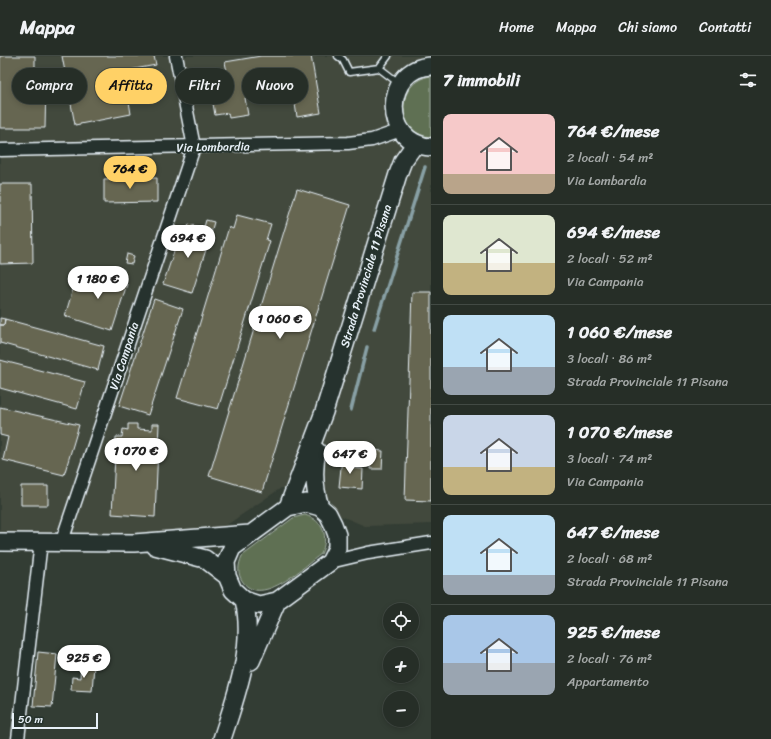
<!DOCTYPE html>
<html lang="it">
<head>
<meta charset="utf-8">
<style>
	:root { --surface:#262e27; --page:#2e362f; --text:#f1f3f6; --muted:#a4a8a7; --line:#424a44; --accent:#ffd166 }
	body { margin:0; font-family:Sriracha,sans-serif; background:var(--page); color:var(--text); height:100vh; display:flex; flex-direction:column; font-size:15px; white-space:nowrap }
	* { box-sizing:border-box; margin:0 }
	p { font-size:13px; color:var(--muted) }
	.icon { flex:none; width:22px; height:22px; fill:none; stroke:currentColor; stroke-width:2; stroke-linecap:round; stroke-linejoin:round }
	.map { position:relative; flex:1; overflow:hidden }
	.sheet { display:flex; flex-direction:column; background:var(--surface); width:340px }
	.sheet>* { flex:none }
	.top-card { position:absolute; left:12px; top:12px; width:359px; height:36px; display:flex; gap:8px }
	.controls { position:absolute; left:383px; top:547px; display:grid; gap:8px }
	.controls a { display:grid; place-items:center; width:36px; height:36px; border-radius:50%; background:var(--surface); box-shadow:0 2px 6px #0003,0 0 0 1px var(--line); font-size:20px }
	.scale { position:absolute; left:12px; bottom:10px; width:86px; box-sizing:border-box; padding-left:4px; border:2px solid #e8f1f8; border-top:0; font-size:11px; line-height:14px; white-space:nowrap; color:#e8f1f8; -webkit-text-stroke:3px #26332d; paint-order:stroke }
	.price { position:absolute; translate:-50% -34px; padding:0 9px; border-radius:14px; background:#fff; color:#222; font-size:13px; line-height:26px; filter:drop-shadow(0 1px 2px #0008) }
	.price::after { content:''; position:absolute; left:50%; top:24px; width:12px; height:9px; margin-left:-6px; background:inherit; clip-path:polygon(0 0,100% 0,50% 100%) }
	.price.on { background:var(--accent); color:#111 }
	ul { padding:0; list-style:none }
	li { display:flex; align-items:center; gap:12px; height:100px; padding:0 12px }
	li+li { border-top:1px solid var(--line) }
	li span { display:grid; place-items:center; flex:none; width:112px; height:80px; border-radius:8px; color:#555 }
	li>.icon { margin-inline-start:auto }
	span .icon { width:48px; height:48px; fill:#fffc; stroke-width:1 }
	li b { font-size:17px }
	h2 { display:flex; justify-content:space-between; align-items:center; height:48px; padding:0 12px; font-size:17px }
	.chip { padding:0 14px; border-radius:18px; background:var(--surface); box-shadow:0 2px 6px #0003,0 0 0 1px var(--line); font-size:14px; line-height:36px }
	.chip.on { background:var(--accent); color:#111 }
	header { display:flex; align-items:center; gap:24px; box-sizing:border-box; height:56px; padding:0 20px; background:var(--surface); border-bottom:1px solid var(--line) }
	header strong { font-size:19px }
	nav { display:flex; gap:22px; margin-inline-start:auto; font-size:14px }
	main { display:flex; flex:1; min-height:0 }
	.map>svg:first-child { display:block }
</style>
</head>
<body>
<header>
<strong>Mappa</strong>
<nav><a>Home</a><a>Mappa</a><a>Chi siamo</a><a>Contatti</a></nav>
</header>
<main>
<div class="map">
<svg width="431" height="683" viewBox="0 0 431 683">
	<rect width="100%" height="100%" fill="#333d34"/>
	<filter id="ink" filterUnits="userSpaceOnUse"><feTurbulence type="fractalNoise" baseFrequency=".025" numOctaves="2"/><feDisplacementMap in="SourceGraphic" scale="8" xChannelSelector="R" yChannelSelector="G"/><feConvolveMatrix kernelMatrix="1 2 1 2 8 2 1 2 1" color-interpolation-filters="sRGB"/></filter>
	<g filter="url(#ink)">
		<path fill="#42493d" d="M0,0H431V468L365,470L341,460L323,437L281,432L212,479L0,482Z"/>
		<path fill="#5f7052" stroke="#a4b0a5" d="M431,20V81C394,78 395,25 431,20Z
			M305,459C324,465 329,481 321,498C304,510 262,552 243,526C237,518 238,509 242,500L293,462Z"/>
		<g fill="none" stroke-linecap="round" stroke-linejoin="round">
			<path stroke="#88a0a5" stroke-width="3.5" d="M374,273L425,111
				M351,354L367,291"/>
		</g>
		<path fill="#666651" stroke="#e8f1f8" d="M0,0H35V27H46L45,72H0Z
			M62,0H154L156,9L124,15L131,58L75,69Z
			M261,0H311L321,57L297,61L293,34L245,42L248,59L229,62L228,57L215,59L208,19L227,16L225,6Z
			M157,122V146L104,147V123Z
			M0,128H32L33,207L0,208Z
			M297,133L350,149L262,436L209,420Z
			M237,159L271,168L266,184L270,185L218,353L177,342L229,171L233,173Z
			M206,164L214,166L212,173L204,171Z
			M189,168L212,175L192,237L163,228L178,184L183,185Z
			M127,198L134,200L132,208L125,207Z
			M112,210L124,214L120,225L127,228L112,275L65,260L73,233L75,234L77,228L81,229L82,225L85,226L87,222L102,227L107,213L111,214Z
			M412,236H431V445L405,444Z
			M154,243L183,253L148,359L119,350Z
			M0,262L5,263L4,269H0Z
			M5,263L104,290L98,314L0,287V269H4Z
			M0,304L85,326L77,353L0,332Z
			M0,351L79,369L64,419L3,404L8,381L0,379Z
			M128,368H137V373L152,374V368H159L155,461L112,458L116,381H122L123,373L128,374Z
			M371,394L383,395L382,413H370Z
			M342,402H352L351,412L363,413L362,433L339,431Z
			M21,430H48V449H21Z
			M38,596L57,598L52,651L33,650Z
			M81,609H94L92,635L71,634L72,621L80,622Z"/>
		<g fill="none" stroke-linecap="round" stroke-linejoin="round">
			<g stroke="#e8f1f8" stroke-width="9">
				<path id="lane" d="M338,0L343,4L349,16L379,12L388,0
					M379,12L400,28"/>
			</g>
			<g stroke="#e8f1f8" stroke-width="15">
				<path id="street" d="M0,94L348,87L372,84L401,74
					M62,485L194,91L176,0
					M330,506L368,497L431,487
					M18,683L41,486"/>
			</g>
			<g stroke="#e8f1f8" stroke-width="20">
				<path id="secondary" d="M431,10C383,12 381,88 431,91
					M317,395C313,414 314,432 320,451
					M306,447L320,451L328,458L333,468L337,479V492L330,506L277,545L259,549L244,544L233,534L227,520L226,506L232,492L288,451Z
					M288,451L324,356L398,118L403,105L416,87
					M0,486L134,487L250,478
					M155,490L205,503L227,520
					M251,605L277,545
					M222,683C236,639 255,591 244,544"/>
			</g>
			<use href="#lane" stroke="#26332d" stroke-width="6"/>
			<use href="#street" stroke="#26332d" stroke-width="12"/>
			<use href="#secondary" stroke="#26332d" stroke-width="17"/>
		</g>
	</g>
	<g text-anchor="middle" dominant-baseline="central" stroke-width="4" stroke-linejoin="round" paint-order="stroke">
		<g font-size="12" fill="#e8f1f8" stroke="#26332d">
			<text transform="translate(213 91) rotate(-1)">Via Lombardia</text>
			<text transform="translate(366 220) rotate(-73)">Strada Provinciale 11 Pisana</text>
			<text transform="translate(124 300) rotate(-72)">Via Campania</text>
		</g>
	</g>
</svg>
<div class="controls">
<a><svg class="icon" aria-label="locate" viewBox="0 0 24 24"><circle cx="12" cy="12" r="6"/><path d="M12 2v4M12 18v4M2 12h4M18 12h4"/></svg></a>
<a>+</a>
<a>−</a>
</div>
<div class="scale">50 m</div>
<b class="price on" style="left:130px;top:134px">764 €</b>
<b class="price" style="left:188px;top:203px">694 €</b>
<b class="price" style="left:98px;top:244px">1 180 €</b>
<b class="price" style="left:280px;top:284px">1 060 €</b>
<b class="price" style="left:136px;top:416px">1 070 €</b>
<b class="price" style="left:350px;top:419px">647 €</b>
<b class="price" style="left:84px;top:623px">925 €</b>
<div class="top-card">
<a class="chip">Compra</a>
<a class="chip on">Affitta</a>
<a class="chip">Filtri</a>
<a class="chip">Nuovo</a>
</div>
</div>
<section class="sheet">
<h2>7 immobili<svg class="icon" aria-label="filters" viewBox="0 0 24 24"><path d="M4 7h16M4 17h16"/><circle cx="9" cy="7" r="2"/><circle cx="15" cy="17" r="2"/></svg></h2>
<ul>
<li><span style="background:linear-gradient(#f6c9c9 75%,#b9a48a 0)"><svg class="icon" aria-label="home" viewBox="0 0 24 24"><path d="M3 11l9-7 9 7M6 9v11h12V9"/></svg></span><div><b>764 €/mese</b><p>2 locali · 54 m²</p><p>Via Lombardia</p></div></li>
<li><span style="background:linear-gradient(#dfe7d0 60%,#c2b280 0)"><svg class="icon" aria-label="home" viewBox="0 0 24 24"><path d="M3 11l9-7 9 7M6 9v11h12V9"/></svg></span><div><b>694 €/mese</b><p>2 locali · 52 m²</p><p>Via Campania</p></div></li>
<li><span style="background:linear-gradient(#bfe0f5 65%,#9aa5b1 0)"><svg class="icon" aria-label="home" viewBox="0 0 24 24"><path d="M3 11l9-7 9 7M6 9v11h12V9"/></svg></span><div><b>1 060 €/mese</b><p>3 locali · 86 m²</p><p>Strada Provinciale 11 Pisana</p></div></li>
<li><span style="background:linear-gradient(#c9d6e8 65%,#c2b280 0)"><svg class="icon" aria-label="home" viewBox="0 0 24 24"><path d="M3 11l9-7 9 7M6 9v11h12V9"/></svg></span><div><b>1 070 €/mese</b><p>3 locali · 74 m²</p><p>Via Campania</p></div></li>
<li><span style="background:linear-gradient(#bfe0f5 75%,#9aa5b1 0)"><svg class="icon" aria-label="home" viewBox="0 0 24 24"><path d="M3 11l9-7 9 7M6 9v11h12V9"/></svg></span><div><b>647 €/mese</b><p>2 locali · 68 m²</p><p>Strada Provinciale 11 Pisana</p></div></li>
<li><span style="background:linear-gradient(#a9c7e8 60%,#9aa5b1 0)"><svg class="icon" aria-label="home" viewBox="0 0 24 24"><path d="M3 11l9-7 9 7M6 9v11h12V9"/></svg></span><div><b>925 €/mese</b><p>2 locali · 76 m²</p><p>Appartamento</p></div></li>
</ul>
</section>
</main>
</body>
</html>
